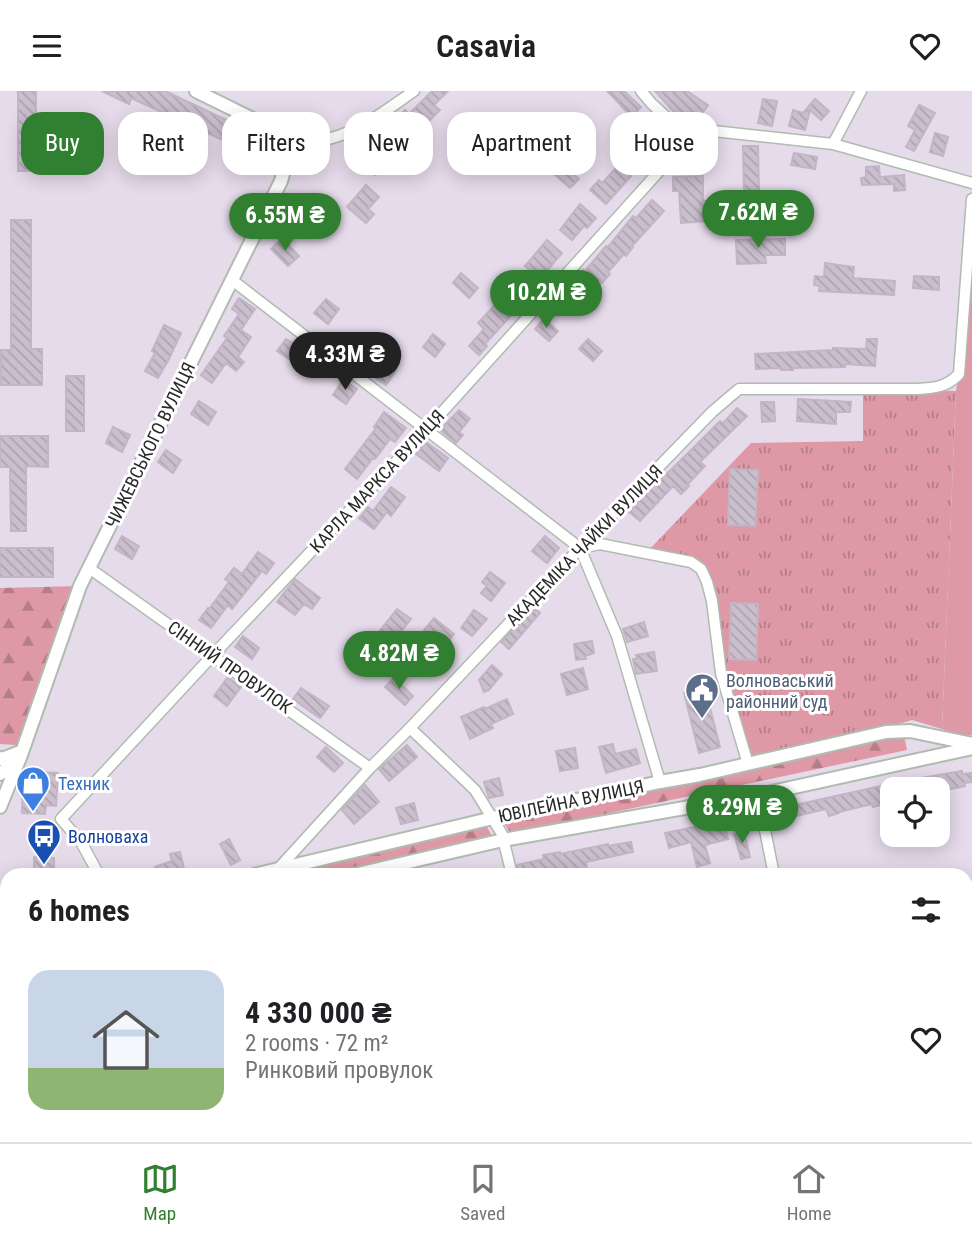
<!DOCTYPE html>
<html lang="en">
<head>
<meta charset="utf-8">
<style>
	:root { --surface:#fff; --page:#f6f6f6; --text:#202124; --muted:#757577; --line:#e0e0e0; --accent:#317f31 }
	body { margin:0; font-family:"Roboto Condensed",sans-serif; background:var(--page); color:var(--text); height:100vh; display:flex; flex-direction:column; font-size:26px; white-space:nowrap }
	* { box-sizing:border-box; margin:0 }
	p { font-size:23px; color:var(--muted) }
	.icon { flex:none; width:38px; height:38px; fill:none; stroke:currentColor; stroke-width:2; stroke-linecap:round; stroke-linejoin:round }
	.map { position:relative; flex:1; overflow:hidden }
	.side { position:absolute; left:0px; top:777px; width:973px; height:275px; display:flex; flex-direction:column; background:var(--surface); border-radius:21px 21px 0 0; box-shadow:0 4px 18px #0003 }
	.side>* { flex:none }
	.banner { position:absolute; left:21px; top:21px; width:931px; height:63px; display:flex; gap:14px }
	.buttons { position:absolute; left:880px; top:686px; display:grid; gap:14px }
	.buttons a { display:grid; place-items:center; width:70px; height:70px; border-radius:14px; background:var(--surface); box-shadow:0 4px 18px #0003; font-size:35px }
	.price { position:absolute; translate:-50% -60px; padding:0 16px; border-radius:24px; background:var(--accent); color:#fff; font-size:23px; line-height:46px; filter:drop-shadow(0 2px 4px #0008) }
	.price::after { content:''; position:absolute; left:50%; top:42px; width:21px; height:16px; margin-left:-10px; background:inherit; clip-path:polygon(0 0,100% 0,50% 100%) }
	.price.selected { background:#222; color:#fff }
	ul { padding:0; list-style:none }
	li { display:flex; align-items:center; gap:21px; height:175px; padding:0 28px }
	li+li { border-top:2px solid var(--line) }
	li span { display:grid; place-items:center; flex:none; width:196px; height:140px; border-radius:21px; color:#555 }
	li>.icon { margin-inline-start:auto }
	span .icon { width:84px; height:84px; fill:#fffc; stroke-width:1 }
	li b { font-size:30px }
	h2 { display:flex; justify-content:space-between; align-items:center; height:84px; padding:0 28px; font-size:30px }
	.tag { padding:0 24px; border-radius:21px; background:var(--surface); box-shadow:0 4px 18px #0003; font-size:24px; line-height:63px }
	.tag.selected { background:var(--accent); color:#fff }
	header { display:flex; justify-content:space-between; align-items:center; height:91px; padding:0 28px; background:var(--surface); font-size:32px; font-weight:600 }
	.tabs { display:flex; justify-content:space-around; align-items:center; height:98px; border-top:2px solid var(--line); background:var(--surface); font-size:19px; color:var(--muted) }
	.tabs a { display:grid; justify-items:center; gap:4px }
	.tabs .selected { color:var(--accent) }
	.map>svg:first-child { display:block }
</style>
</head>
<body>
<header><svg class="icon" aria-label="menu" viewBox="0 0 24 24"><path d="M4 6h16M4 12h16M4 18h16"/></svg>Casavia<svg class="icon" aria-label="heart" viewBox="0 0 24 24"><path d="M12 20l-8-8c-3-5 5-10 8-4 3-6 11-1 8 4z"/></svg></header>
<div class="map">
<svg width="972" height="1051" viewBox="0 0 972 1051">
	<defs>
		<pattern id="grass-tufts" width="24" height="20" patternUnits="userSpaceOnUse" patternTransform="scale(1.75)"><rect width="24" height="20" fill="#df99a6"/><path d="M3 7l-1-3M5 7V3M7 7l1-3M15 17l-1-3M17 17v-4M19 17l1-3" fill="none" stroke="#b57d87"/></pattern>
		<pattern id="forest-firs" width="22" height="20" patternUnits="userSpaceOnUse" patternTransform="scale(1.75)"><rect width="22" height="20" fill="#df99a6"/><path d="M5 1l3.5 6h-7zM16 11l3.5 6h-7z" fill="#b57d87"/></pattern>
		<pattern id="building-back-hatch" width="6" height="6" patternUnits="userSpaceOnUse" patternTransform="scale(1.75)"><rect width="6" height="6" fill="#cabfcd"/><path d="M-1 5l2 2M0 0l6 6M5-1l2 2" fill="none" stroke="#aea4b0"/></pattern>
	</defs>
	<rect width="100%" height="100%" fill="#e6dbeb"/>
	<path fill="url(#grass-tufts)" d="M863,298L956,300L942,638L912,629L885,637L752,665L721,582L701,478L646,462L751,352L863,350Z
		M7,871V963L0,926V874Z"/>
	<path fill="url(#forest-firs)" d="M80,495L20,652L16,654L0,653V497Z
		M903,639L907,659L511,743L501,728Z
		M485,733L494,748L329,784H260Z"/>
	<path fill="#df99a6" d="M972,110V644L959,645L942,638L956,300L959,283Z"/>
	<path fill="url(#building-back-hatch)" stroke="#c2b5c6" stroke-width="2" d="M18,0H36V80H18Z
		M102,0H165L248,39L240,57L131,7L129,13Z
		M432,0H448L434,14L440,19L430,29L425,24L406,43L413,49L412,50L430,66L424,73L402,55L375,84L359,69L378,46L405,19L409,23Z
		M607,0H624L641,16L632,26Z
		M655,0H687L708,14L697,30L686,22L683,26L673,20Z
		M763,8L777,10L772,35L758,32Z
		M815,8L829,20L821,29L810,19L805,39L789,35L793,19L803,22Z
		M919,14L935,22L914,60L906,56L915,39L908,35Z
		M656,34L667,43L644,70L634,60Z
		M935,42L948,46L943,65L930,61Z
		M743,55H758L759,100L744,101Z
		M794,62L817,66L815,78L791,74Z
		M619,74L631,85L606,113L590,99L599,89L602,92Z
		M564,75L579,88L570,97L555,84Z
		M879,75L880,86L904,84L905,99L894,100V93L862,94L861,87L866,86V76Z
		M703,85V110L736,108L737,128L681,132L679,100H673V86Z
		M366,94L379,106L368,118L374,123L366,132L347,116Z
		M652,109L664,120L632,155L633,156L626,165L624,163L608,181L610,183L602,192L599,190L589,201L575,189L583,179L584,181L606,155L608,156L633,125L636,127Z
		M580,113L596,127L587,137L584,135L572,149L560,139Z
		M312,118L328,135L320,142L304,125Z
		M11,129H31V258H42V294H1V259H11Z
		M282,148L299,165L288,175L271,158Z
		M785,148V164H765L766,172L737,173L736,149Z
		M547,149L562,162L540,188L525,175Z
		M825,172L854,176L853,187L895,190L894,204L819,200L820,195L814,194L815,185L824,186Z
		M461,182L478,197L469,207L453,192Z
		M914,185L939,186V199L913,197Z
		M503,205L517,218L485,253L487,255L479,264L469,255L484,238L478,232Z
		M239,207L255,218L241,239L251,246L238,266L244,271L236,280L226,272L212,292L201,284L227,247L224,245L239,223L232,218Z
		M326,208L339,218L328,233L314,222Z
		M544,228L558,240L549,250L535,238Z
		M164,234L181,242L169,268L158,287L145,280L155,262L152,260Z
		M433,243L445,253L435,266L423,256Z
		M286,248L320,269L311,283L277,260Z
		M588,248L602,260L593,270L579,258Z
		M867,248H877L875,275L845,273V276L793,277V279H781V277L756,278L755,263L833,259V257L866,258Z
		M383,270L396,279L386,294L373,285Z
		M66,285H84V340H66Z
		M343,289L357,298L346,313L333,304Z
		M798,308L851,311L850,321H836V333L797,330Z
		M199,310L216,321L208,334L191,323Z
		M761,311H774L775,330L762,331Z
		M737,317L747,325L700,371L705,375L687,394L689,395L681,403L673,395L640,430L629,421L653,393L654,394L672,378L720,330L723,332Z
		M459,319L470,328L459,341L463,344L456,352L440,339Z
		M384,321L406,337L395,351L390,348L375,368L373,367L357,388L345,378L376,337L374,336Z
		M113,336L130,344L122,361L106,352Z
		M0,345H48V376L26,375V440H11L10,376H0Z
		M426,351L448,367L439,380L416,363Z
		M166,359L181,369L173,382L158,371Z
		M730,378L758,379L755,435L728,434Z
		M391,396L405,406L391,425L387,421L374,438L359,427L368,416L373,420Z
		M122,445L139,455L132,468L115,458Z
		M545,445L559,457L547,472L532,460Z
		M0,457H53V486H0Z
		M258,461L274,472L266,483L262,480L232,518L228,514L211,537L199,529L208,517L209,518L229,491L225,488L234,477L242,483Z
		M490,481L505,492L491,510L481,502L487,495L482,491Z
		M295,488L320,507L312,518L304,513L295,524L277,511Z
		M731,512L758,513L756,569L729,568Z
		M397,518L411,528L392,552L388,549L374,564L362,554L371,545L374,547Z
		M536,518L540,522L509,558L501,551L521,530Z
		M474,519L487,528L472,545L461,537Z
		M434,527L454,543L442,559L421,543Z
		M644,531L648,545L627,551L623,538Z
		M243,545L259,557L252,568L235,556Z
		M592,550L594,562L585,565L586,568L576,569L574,553Z
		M654,561L657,580L636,583L633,568H637L636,564Z
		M492,574L502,583L489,599L484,601L479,589Z
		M583,577L588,598L567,604L561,583Z
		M228,586L241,596L227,615L214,605Z
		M394,587L413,605L405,614L385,596Z
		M301,597L329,615L320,627L293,608Z
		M705,597L720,656L699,662L684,602Z
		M507,608L513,623L491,633L493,637L470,648L461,626L484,616L485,618Z
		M613,653L615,663L636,658L640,672L606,682L599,656Z
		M407,654L417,666L389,690L379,678Z
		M326,656L343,672L334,681L317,666Z
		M575,657L578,677L560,680L556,660Z
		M962,680V683L972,682V691L964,692L965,695L938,701V698H906L904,690Z
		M39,681L58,682L56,715L46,714L45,723L22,722L23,692H38Z
		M499,687L503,704L489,707L484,691Z
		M365,694L379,711L354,733L342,719Z
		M881,695L884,713L873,716L872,713L839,721V722L829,725L826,718L780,729L777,718Z
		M414,712L418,729L401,733L396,717Z
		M723,730L728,748L705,754L710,772L697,776L691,751L669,757L665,742Z
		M744,741L750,766L741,768L734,743Z
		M229,748L240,769L231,774L220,753Z
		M631,751L633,761L586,771L587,778L554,784H531L530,782L519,784L517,774L544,768L543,764L560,761V763L608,753V755Z
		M180,761L185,782L177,784H157L155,776L172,770L170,763Z
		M34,766L54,767V784H34Z"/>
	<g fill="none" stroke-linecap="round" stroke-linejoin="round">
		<g stroke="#afbcaf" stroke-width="13">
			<path id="minor" d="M641,0L652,13L689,47
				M285,50C295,50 307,52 318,50C354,45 385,20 414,0
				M833,53L861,0
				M232,189L580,457L617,545L660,691
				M580,457L600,453L691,471L701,478L707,491L712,510L721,582L748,673
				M89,477L370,677
				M410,637L475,699L502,743L512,784
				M758,704L774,784
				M278,778L370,677L410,637L580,457L712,321L739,298H917C935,297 947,296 959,283L972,108
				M99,784L81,751L61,728L213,564L427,338L689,47L713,40L833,53L972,92
				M966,819L972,818
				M966,943L972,942
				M175,1045L177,1051
				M577,1045L578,1051
				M835,1045L836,1051
				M476,1051L505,1045"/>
		</g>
		<g stroke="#afbcaf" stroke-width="16">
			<path id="tertiary" d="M0,667L2,668L20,661
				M0,683L19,667
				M0,716L21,664L80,495L281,90C288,68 291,57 275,39L196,0
				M254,784L493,727L660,691L700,684L886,641L910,640L972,653
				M353,784L503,749L758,704L972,657
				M0,842L7,841
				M0,867L7,865"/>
		</g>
		<g stroke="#afbcaf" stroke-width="18">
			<path id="secondary" d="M0,960L7,978
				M0,1022L7,1036
				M11,1045L14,1051
				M41,1045L44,1051"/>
		</g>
		<use href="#minor" stroke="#fff" stroke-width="10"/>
		<use href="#tertiary" stroke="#fff" stroke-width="12"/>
		<use href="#secondary" stroke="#fff" stroke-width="14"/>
	</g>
	<defs>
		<g id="civic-pin" transform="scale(1.75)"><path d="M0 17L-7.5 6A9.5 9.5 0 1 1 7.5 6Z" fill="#5c6f8a" stroke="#fff"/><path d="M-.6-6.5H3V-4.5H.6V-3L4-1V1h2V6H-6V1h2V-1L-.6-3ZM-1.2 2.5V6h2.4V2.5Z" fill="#fff"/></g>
		<g id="shop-pin" transform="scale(1.75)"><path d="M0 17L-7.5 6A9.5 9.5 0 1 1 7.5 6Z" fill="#3f7fe0" stroke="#fff"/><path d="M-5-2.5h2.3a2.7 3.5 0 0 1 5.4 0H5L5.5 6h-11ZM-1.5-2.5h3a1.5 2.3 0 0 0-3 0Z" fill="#fff"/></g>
		<g id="bus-pin" transform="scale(1.75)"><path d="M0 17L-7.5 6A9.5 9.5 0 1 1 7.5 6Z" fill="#1a4fb4" stroke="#fff"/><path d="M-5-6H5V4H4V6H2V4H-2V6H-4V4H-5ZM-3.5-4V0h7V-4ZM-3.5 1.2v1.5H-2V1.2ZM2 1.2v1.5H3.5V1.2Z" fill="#fff"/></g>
	</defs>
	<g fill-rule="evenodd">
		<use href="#civic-pin" x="702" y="599"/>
		<use href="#shop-pin" x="33" y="692"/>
		<use href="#bus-pin" x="44" y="745"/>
	</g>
	<g text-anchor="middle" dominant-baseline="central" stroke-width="6" stroke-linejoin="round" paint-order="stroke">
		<g font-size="18" fill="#292929" stroke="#fff">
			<text transform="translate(150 354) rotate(-64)">ЧИЖЕВСЬКОГО ВУЛИЦЯ</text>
			<text transform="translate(377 390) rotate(-47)">КАРЛА МАРКСА ВУЛИЦЯ</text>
			<text transform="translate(584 454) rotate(-46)">АКАДЕМІКА ЧАЙКИ ВУЛИЦЯ</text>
			<text transform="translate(230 576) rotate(35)">СІННИЙ ПРОВУЛОК</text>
			<text transform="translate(571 710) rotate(-12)">ЮВІЛЕЙНА ВУЛИЦЯ</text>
		</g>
		<g font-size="18" fill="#4e5e75" stroke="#fff" text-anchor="start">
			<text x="726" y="589">Волноваський<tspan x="726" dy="21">районний суд</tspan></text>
		</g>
		<g font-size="18" fill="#366cbe" stroke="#fff" text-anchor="start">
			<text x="58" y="692">Техник</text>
		</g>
		<g font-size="18" fill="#164399" stroke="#fff" text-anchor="start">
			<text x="68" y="745">Волноваха</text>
		</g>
	</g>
</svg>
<div class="buttons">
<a><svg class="icon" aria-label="locate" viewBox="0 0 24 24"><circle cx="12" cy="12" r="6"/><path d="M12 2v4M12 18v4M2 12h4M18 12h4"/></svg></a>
</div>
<b class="price" style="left:758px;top:159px">7.62M ₴</b>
<b class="price" style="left:285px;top:162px">6.55M ₴</b>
<b class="price" style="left:546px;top:239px">10.2M ₴</b>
<b class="price selected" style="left:345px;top:301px">4.33M ₴</b>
<b class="price" style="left:399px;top:600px">4.82M ₴</b>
<b class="price" style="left:742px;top:754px">8.29M ₴</b>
<div class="banner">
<a class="tag selected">Buy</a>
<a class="tag">Rent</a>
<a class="tag">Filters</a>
<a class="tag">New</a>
<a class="tag">Apartment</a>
<a class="tag">House</a>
</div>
<section class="side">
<h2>6 homes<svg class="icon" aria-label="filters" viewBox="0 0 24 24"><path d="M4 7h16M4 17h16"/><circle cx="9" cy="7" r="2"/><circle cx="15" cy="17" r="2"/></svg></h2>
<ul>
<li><span style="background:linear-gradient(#c9d6e8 70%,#8fb573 0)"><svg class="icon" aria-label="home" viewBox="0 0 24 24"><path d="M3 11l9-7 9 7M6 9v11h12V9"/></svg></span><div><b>4 330 000 ₴</b><p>2 rooms · 72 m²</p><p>Ринковий провулок</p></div><svg class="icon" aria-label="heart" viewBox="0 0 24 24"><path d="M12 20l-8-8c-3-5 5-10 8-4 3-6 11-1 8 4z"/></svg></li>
</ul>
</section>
</div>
<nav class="tabs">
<a class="selected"><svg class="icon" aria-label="map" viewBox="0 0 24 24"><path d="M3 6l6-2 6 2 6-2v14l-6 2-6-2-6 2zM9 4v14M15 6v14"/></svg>Map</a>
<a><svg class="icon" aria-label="saved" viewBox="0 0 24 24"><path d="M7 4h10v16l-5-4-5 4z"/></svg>Saved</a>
<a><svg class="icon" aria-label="home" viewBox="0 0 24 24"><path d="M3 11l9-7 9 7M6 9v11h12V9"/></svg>Home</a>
</nav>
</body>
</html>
